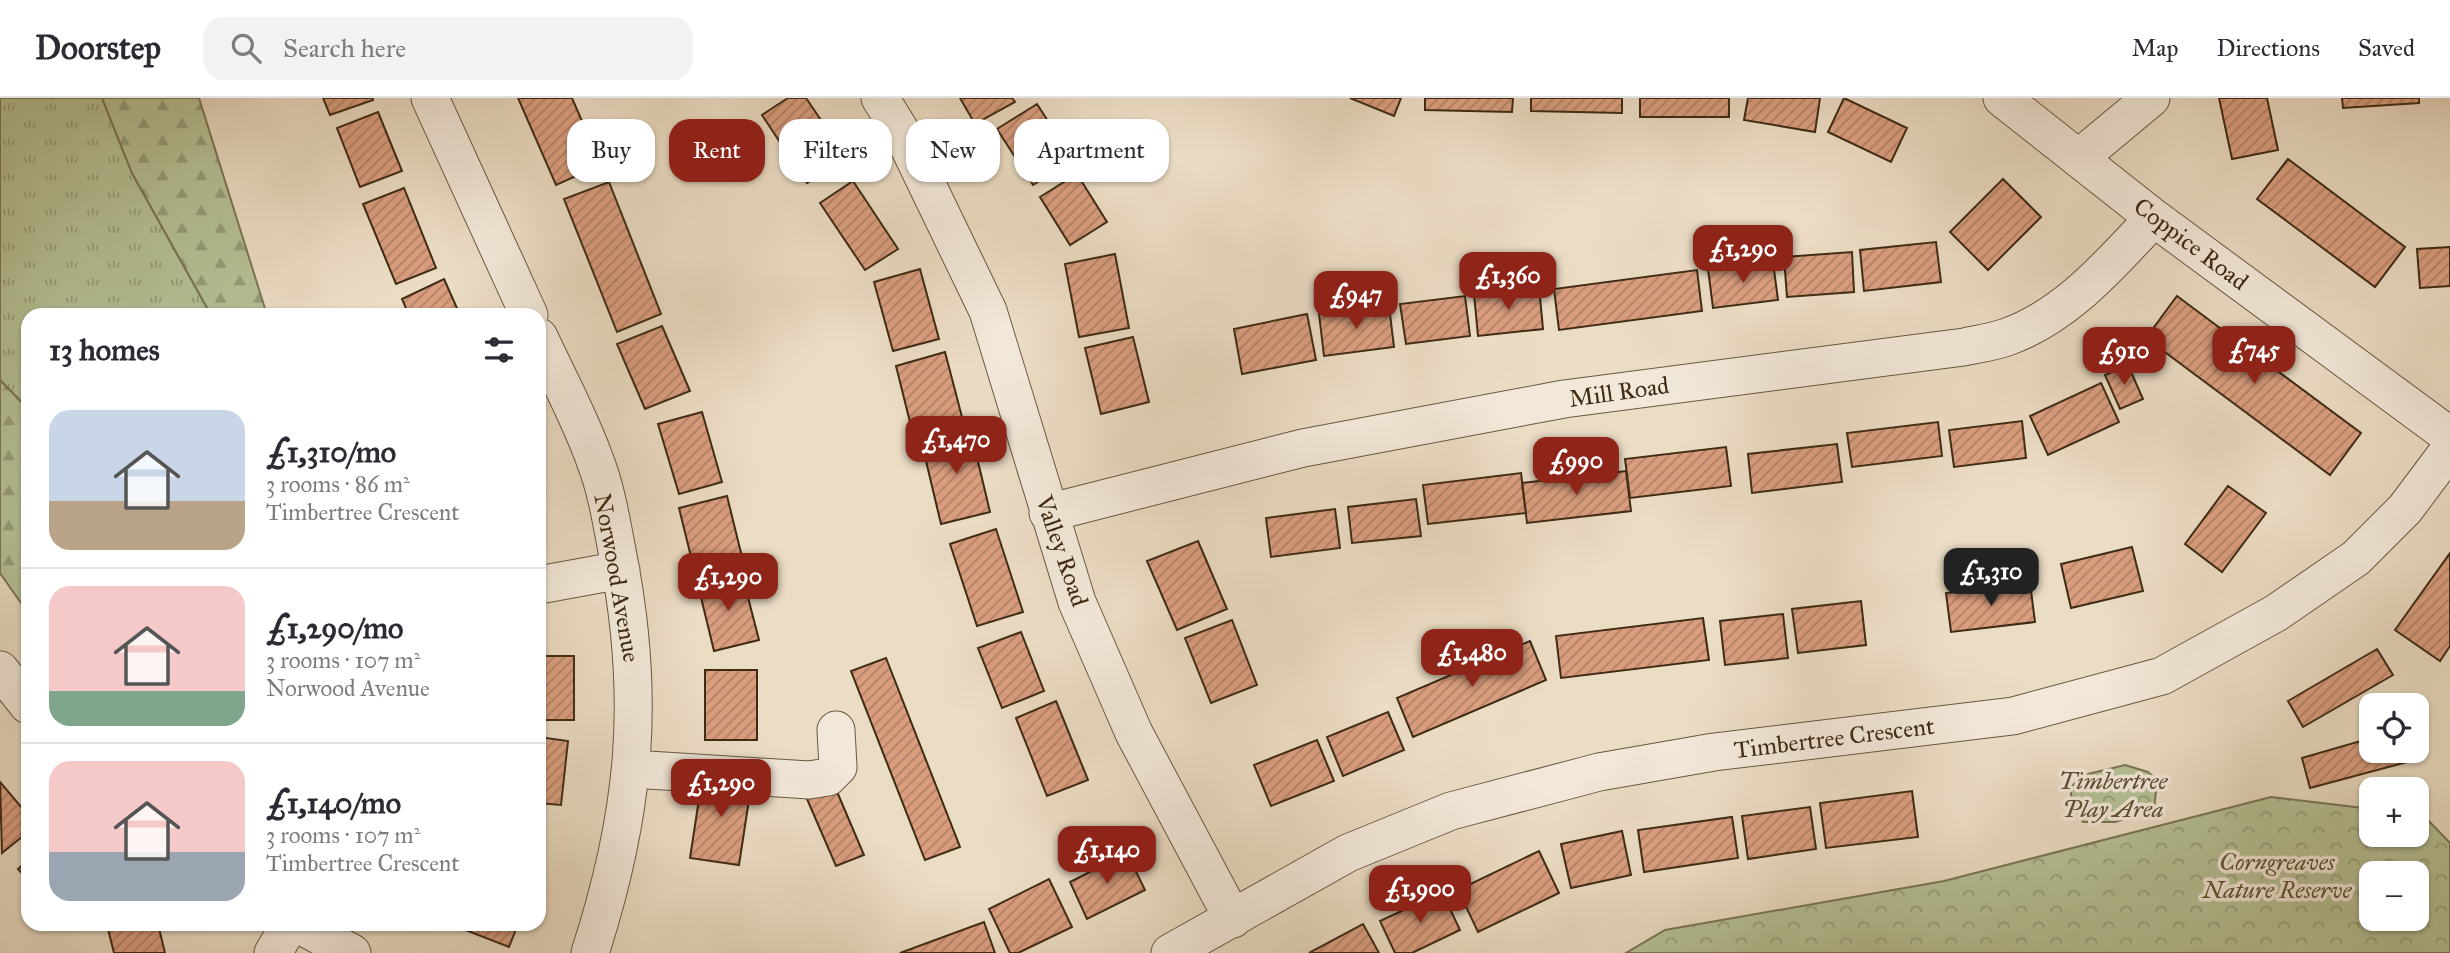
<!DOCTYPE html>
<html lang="en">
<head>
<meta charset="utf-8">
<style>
	:root { --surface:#fff; --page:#f2f2f3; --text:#2b2b33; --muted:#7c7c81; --line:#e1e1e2; --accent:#8f2418 }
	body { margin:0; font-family:"IM FELL Great Primer",serif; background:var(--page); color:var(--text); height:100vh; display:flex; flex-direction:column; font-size:26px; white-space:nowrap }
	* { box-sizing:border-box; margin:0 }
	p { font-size:23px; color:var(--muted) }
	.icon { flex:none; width:38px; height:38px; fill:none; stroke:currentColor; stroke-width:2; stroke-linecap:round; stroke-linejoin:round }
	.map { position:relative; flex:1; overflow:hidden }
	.drawer { position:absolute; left:21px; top:210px; width:525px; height:623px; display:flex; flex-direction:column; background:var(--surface); border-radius:21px; box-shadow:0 2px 5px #0004 }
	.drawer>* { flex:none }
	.banner { position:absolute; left:567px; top:21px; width:665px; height:63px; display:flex; gap:14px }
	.controls { position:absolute; left:2359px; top:595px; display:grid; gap:14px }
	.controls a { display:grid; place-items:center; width:70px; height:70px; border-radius:14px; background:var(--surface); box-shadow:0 2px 5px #0004; font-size:35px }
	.price { position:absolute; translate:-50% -60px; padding:0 16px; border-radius:14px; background:var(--accent); color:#fff; font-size:23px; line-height:46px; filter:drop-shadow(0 2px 4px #0008) }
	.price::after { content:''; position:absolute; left:50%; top:42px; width:21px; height:16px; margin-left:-10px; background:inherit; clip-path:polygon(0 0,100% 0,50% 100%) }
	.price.active { background:#222; color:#fff }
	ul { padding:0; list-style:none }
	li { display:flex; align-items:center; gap:21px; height:175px; padding:0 28px }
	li+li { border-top:2px solid var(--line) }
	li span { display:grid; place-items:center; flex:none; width:196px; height:140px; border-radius:21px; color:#555 }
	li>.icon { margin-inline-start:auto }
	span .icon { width:84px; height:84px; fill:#fffc; stroke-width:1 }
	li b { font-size:30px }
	h2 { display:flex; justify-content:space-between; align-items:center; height:84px; padding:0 28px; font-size:30px }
	.chip { padding:0 24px; border-radius:21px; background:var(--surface); box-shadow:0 2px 5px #0004; font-size:24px; line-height:63px }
	.chip.active { background:var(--accent); color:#fff }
	header { display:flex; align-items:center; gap:42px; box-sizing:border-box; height:98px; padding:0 35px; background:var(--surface); border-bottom:2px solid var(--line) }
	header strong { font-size:33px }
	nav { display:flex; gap:38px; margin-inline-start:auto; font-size:24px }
	.search { width:490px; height:63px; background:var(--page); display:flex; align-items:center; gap:18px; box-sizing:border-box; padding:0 24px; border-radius:21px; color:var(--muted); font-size:26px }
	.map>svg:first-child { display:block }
</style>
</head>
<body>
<header>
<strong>Doorstep</strong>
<div class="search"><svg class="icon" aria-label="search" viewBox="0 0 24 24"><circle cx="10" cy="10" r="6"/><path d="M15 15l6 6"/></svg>Search here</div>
<nav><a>Map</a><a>Directions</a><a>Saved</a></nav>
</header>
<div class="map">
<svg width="2450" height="855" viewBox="0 0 2450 855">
	<defs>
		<pattern id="grass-tufts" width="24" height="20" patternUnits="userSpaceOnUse" patternTransform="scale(1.75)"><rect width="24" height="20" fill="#b5c196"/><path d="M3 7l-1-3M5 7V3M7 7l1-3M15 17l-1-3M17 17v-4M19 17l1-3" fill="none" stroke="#959d79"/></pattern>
		<pattern id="forest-firs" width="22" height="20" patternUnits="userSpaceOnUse" patternTransform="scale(1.75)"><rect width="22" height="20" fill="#b5c196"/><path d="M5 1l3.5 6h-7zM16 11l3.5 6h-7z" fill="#959d79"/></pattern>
		<pattern id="park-crowns" width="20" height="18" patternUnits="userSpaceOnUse" patternTransform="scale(1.75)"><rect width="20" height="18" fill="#b5c196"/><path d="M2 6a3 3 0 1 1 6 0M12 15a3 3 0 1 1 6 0" fill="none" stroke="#959d79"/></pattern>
		<pattern id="building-hatch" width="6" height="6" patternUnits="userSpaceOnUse" patternTransform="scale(1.75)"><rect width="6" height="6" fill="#da9e7f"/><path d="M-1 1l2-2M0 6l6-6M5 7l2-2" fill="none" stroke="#b28167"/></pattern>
	</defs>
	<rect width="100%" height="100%" fill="#ebdcc4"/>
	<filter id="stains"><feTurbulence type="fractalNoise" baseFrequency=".00286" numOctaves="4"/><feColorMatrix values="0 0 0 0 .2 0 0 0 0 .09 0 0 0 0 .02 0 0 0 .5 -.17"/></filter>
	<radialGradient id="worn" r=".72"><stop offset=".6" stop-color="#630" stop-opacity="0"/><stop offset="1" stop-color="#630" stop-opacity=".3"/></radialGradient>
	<path fill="url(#grass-tufts)" stroke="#7a7655" stroke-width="2" d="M0,0H102L132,75L211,217H28V311L0,282Z"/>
	<path fill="url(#forest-firs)" stroke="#7a7655" stroke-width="2" d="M102,0H199L267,217H211L132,75Z
		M0,282L28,311V515L0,475Z"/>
	<path fill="url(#park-crowns)" stroke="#7a7655" stroke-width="2" fill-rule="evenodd" d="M2125,667L2148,674L2157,683L2154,712L2115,724H2083L2071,705V689L2084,677Z
		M2271,699L2371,711V737H2417V717H2423L2450,745V855H1626L1665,832L1944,783ZM2371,775H2417V821H2371Z"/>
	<path fill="url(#building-hatch)" stroke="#3f2b14" stroke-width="2" d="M323,0H373V2L330,17Z
		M518,0H572L601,67L556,87Z
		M788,0H806L846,59L807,85L762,17Z
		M960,0H1012L1015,4L975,26Z
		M1350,0H1401L1394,18Z
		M1425,0H1513L1512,14L1425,12Z
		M1531,0H1622V15L1531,13Z
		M1640,0H1729V19H1640Z
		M1748,0H1820L1815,34L1744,22Z
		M1844,0L1907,30L1891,64L1828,34Z
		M2219,0H2267L2278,52L2232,61Z
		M2342,0H2419V5L2343,10Z
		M1037,6L1073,62L1033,87L997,31Z
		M378,14L402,73L360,89L337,30Z
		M2288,61L2405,149L2375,189L2257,101Z
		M1077,76L1107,124L1070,147L1040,99Z
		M2003,81L2041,119L1988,172L1950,134Z
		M853,83L898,151L865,172L820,105Z
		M609,84L661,216L617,234L564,101Z
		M404,90L436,170L396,186L363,106Z
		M1936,144L1941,184L1864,193L1860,152Z
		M2450,149V188L2420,190L2417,151Z
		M1852,154L1854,194L1787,199L1784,159Z
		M1115,156L1129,230L1079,239L1065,166Z
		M1773,164L1778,202L1713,210L1708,171Z
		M920,171L939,241L893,253L874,184Z
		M1697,172L1702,213L1559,232L1554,191Z
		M444,181L460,217H409L402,201Z
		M1539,189L1543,231L1478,238L1474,196Z
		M1465,198L1470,238L1406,246L1400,206Z
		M2177,198L2361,335L2330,377L2146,240Z
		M1389,208L1394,249L1324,258L1319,216Z
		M1307,216L1316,262L1242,276L1234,231Z
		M662,228L690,293L645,311L617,246Z
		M1133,239L1149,304L1101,316L1085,250Z
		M945,254L962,319L912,332L896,268Z
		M2128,267L2143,301L2120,311L2105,277Z
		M2101,285L2119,324L2048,357L2030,318Z
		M702,314L722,384L679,396L658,326Z
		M2022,323L2026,360L1954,369L1949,332Z
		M1938,324L1942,358L1852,369L1847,335Z
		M970,330L990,414L941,426L921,342Z
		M1837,346L1842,384L1752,395L1748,356Z
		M1726,349L1731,388L1630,400L1625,361Z
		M1626,373L1631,413L1527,425L1522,385Z
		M1521,375L1526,415L1428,426L1423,387Z
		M2228,388L2266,415L2222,474L2185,446Z
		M727,398L743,463L695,475L679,410Z
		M1416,401L1421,438L1352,445L1348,409Z
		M1335,411L1340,450L1271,459L1266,420Z
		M996,431L1023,514L977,528L950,446Z
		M1198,443L1227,511L1177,532L1147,463Z
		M2132,449L2143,493L2071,510L2061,466Z
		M2450,455V548L2440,563L2395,532Z
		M742,476L759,542L714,553L698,487Z
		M2030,485L2035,524L1951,534L1946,495Z
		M1861,503L1866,547L1798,555L1792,511Z
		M1783,516L1788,560L1725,567L1720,523Z
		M1703,520L1709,562L1561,580L1556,538Z
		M1232,522L1257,587L1211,605L1185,540Z
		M1021,534L1044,593L1002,610L978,550Z
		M1530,543L1546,582L1413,639L1397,600Z
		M2377,551L2393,577L2303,629L2288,603Z
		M539,558H574V622H539Z
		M886,560L960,749L925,762L851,573Z
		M705,572H757V642H705Z
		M1056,603L1088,682L1047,698L1016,620Z
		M1388,614L1404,652L1343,678L1327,639Z
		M539,639L568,643L561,707L539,705Z
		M2371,640V653H2404L2407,664L2310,690L2302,660Z
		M1317,642L1334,683L1271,708L1254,667Z
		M703,675L752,682L739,767L690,760Z
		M0,684L28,717V734L2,755Z
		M835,689L864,757L836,768L807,701Z
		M1912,693L1918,739L1826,750L1820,705Z
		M1810,709L1816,751L1748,761L1742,718Z
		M1732,719L1738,760L1644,774L1638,732Z
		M1622,733L1631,777L1571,790L1561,746Z
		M1539,753L1559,795L1478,834L1458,792Z
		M1127,755L1145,792L1087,821L1070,784Z
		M28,762V782L18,771Z
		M1049,781L1072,829L1018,855H1010L989,811Z
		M1442,794L1460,832L1412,855H1395L1380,823Z
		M984,824L995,855H900Z
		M158,826L165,855H114L107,827Z
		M450,826H518L509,849Z
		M1363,826L1379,855H1309Z"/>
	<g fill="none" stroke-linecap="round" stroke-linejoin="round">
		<g stroke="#6a5740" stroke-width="39">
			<path id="minor" d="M430,0L529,217
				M880,0L903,37L988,213L1077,504L1134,635L1233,821
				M2002,0L2154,120L2450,338
				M2079,60L2151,0
				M539,239C558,280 581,322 596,365C607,394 612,427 618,458C646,602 635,716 590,855
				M1048,415L1303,350L1564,301L1964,249C1978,246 1993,244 2007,239C2068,217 2110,166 2154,120
				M539,487L621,472
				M0,572L28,607
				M632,671L809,682L828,679L838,669L836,632
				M298,826L352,855
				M273,855L290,826
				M1170,855L1348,755L1451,713L1599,674L1714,654L2013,618L2162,578L2276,515L2356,460L2405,411L2450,351"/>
		</g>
		<use href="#minor" stroke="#f2e8d9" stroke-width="37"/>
	</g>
	<g text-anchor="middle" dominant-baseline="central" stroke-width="7" stroke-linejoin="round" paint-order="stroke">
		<g font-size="24" fill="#3f2b14" stroke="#f2e8d9">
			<text transform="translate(2191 146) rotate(37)">Coppice Road</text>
			<text transform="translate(1619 294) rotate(-8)">Mill Road</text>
			<text transform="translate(1062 453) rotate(71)">Valley Road</text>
			<text transform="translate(617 480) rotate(80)">Norwood Avenue</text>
			<text transform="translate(1834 640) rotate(-7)">Timbertree Crescent</text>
		</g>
		<g font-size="24" font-style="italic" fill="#5c5034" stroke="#f2e8d9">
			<text x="2113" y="683">Timbertree<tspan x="2113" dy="28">Play Area</tspan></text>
			<text x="2277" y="764">Corngreaves<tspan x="2277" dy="28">Nature Reserve</tspan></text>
		</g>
	</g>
	<rect width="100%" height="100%" filter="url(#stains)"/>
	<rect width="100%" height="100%" fill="url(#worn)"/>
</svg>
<div class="controls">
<a><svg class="icon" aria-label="locate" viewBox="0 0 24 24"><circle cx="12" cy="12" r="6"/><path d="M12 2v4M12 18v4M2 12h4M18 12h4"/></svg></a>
<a>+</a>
<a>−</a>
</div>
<b class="price" style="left:1743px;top:187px">£1,290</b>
<b class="price" style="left:1508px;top:214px">£1,360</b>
<b class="price" style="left:1356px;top:233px">£947</b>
<b class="price" style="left:2254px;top:288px">£745</b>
<b class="price" style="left:2124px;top:289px">£910</b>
<b class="price" style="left:956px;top:378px">£1,470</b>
<b class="price" style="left:1576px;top:399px">£990</b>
<b class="price active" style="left:1991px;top:510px">£1,310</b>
<b class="price" style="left:728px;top:515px">£1,290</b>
<b class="price" style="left:1472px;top:591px">£1,480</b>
<b class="price" style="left:721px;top:721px">£1,290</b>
<b class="price" style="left:1107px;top:788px">£1,140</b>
<b class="price" style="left:1420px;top:827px">£1,900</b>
<div class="banner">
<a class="chip">Buy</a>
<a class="chip active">Rent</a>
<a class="chip">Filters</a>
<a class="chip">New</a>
<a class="chip">Apartment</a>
</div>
<section class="drawer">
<h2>13 homes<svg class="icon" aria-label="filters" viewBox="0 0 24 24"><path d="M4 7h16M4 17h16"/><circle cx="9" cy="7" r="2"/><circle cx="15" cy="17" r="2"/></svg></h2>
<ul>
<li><span style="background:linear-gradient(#c9d6e8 65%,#b9a48a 0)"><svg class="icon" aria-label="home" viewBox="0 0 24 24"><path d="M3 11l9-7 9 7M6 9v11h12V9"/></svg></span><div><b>£1,310/mo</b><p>3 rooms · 86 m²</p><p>Timbertree Crescent</p></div></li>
<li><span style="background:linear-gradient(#f6c9c9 75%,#7fa58c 0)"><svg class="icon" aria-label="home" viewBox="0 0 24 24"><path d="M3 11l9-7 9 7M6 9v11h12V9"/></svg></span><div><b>£1,290/mo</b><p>3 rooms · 107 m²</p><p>Norwood Avenue</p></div></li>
<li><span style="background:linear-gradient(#f6c9c9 65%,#9aa5b1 0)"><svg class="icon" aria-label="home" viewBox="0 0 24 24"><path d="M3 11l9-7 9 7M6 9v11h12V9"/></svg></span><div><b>£1,140/mo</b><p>3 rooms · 107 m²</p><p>Timbertree Crescent</p></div></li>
</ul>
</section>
</div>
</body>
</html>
